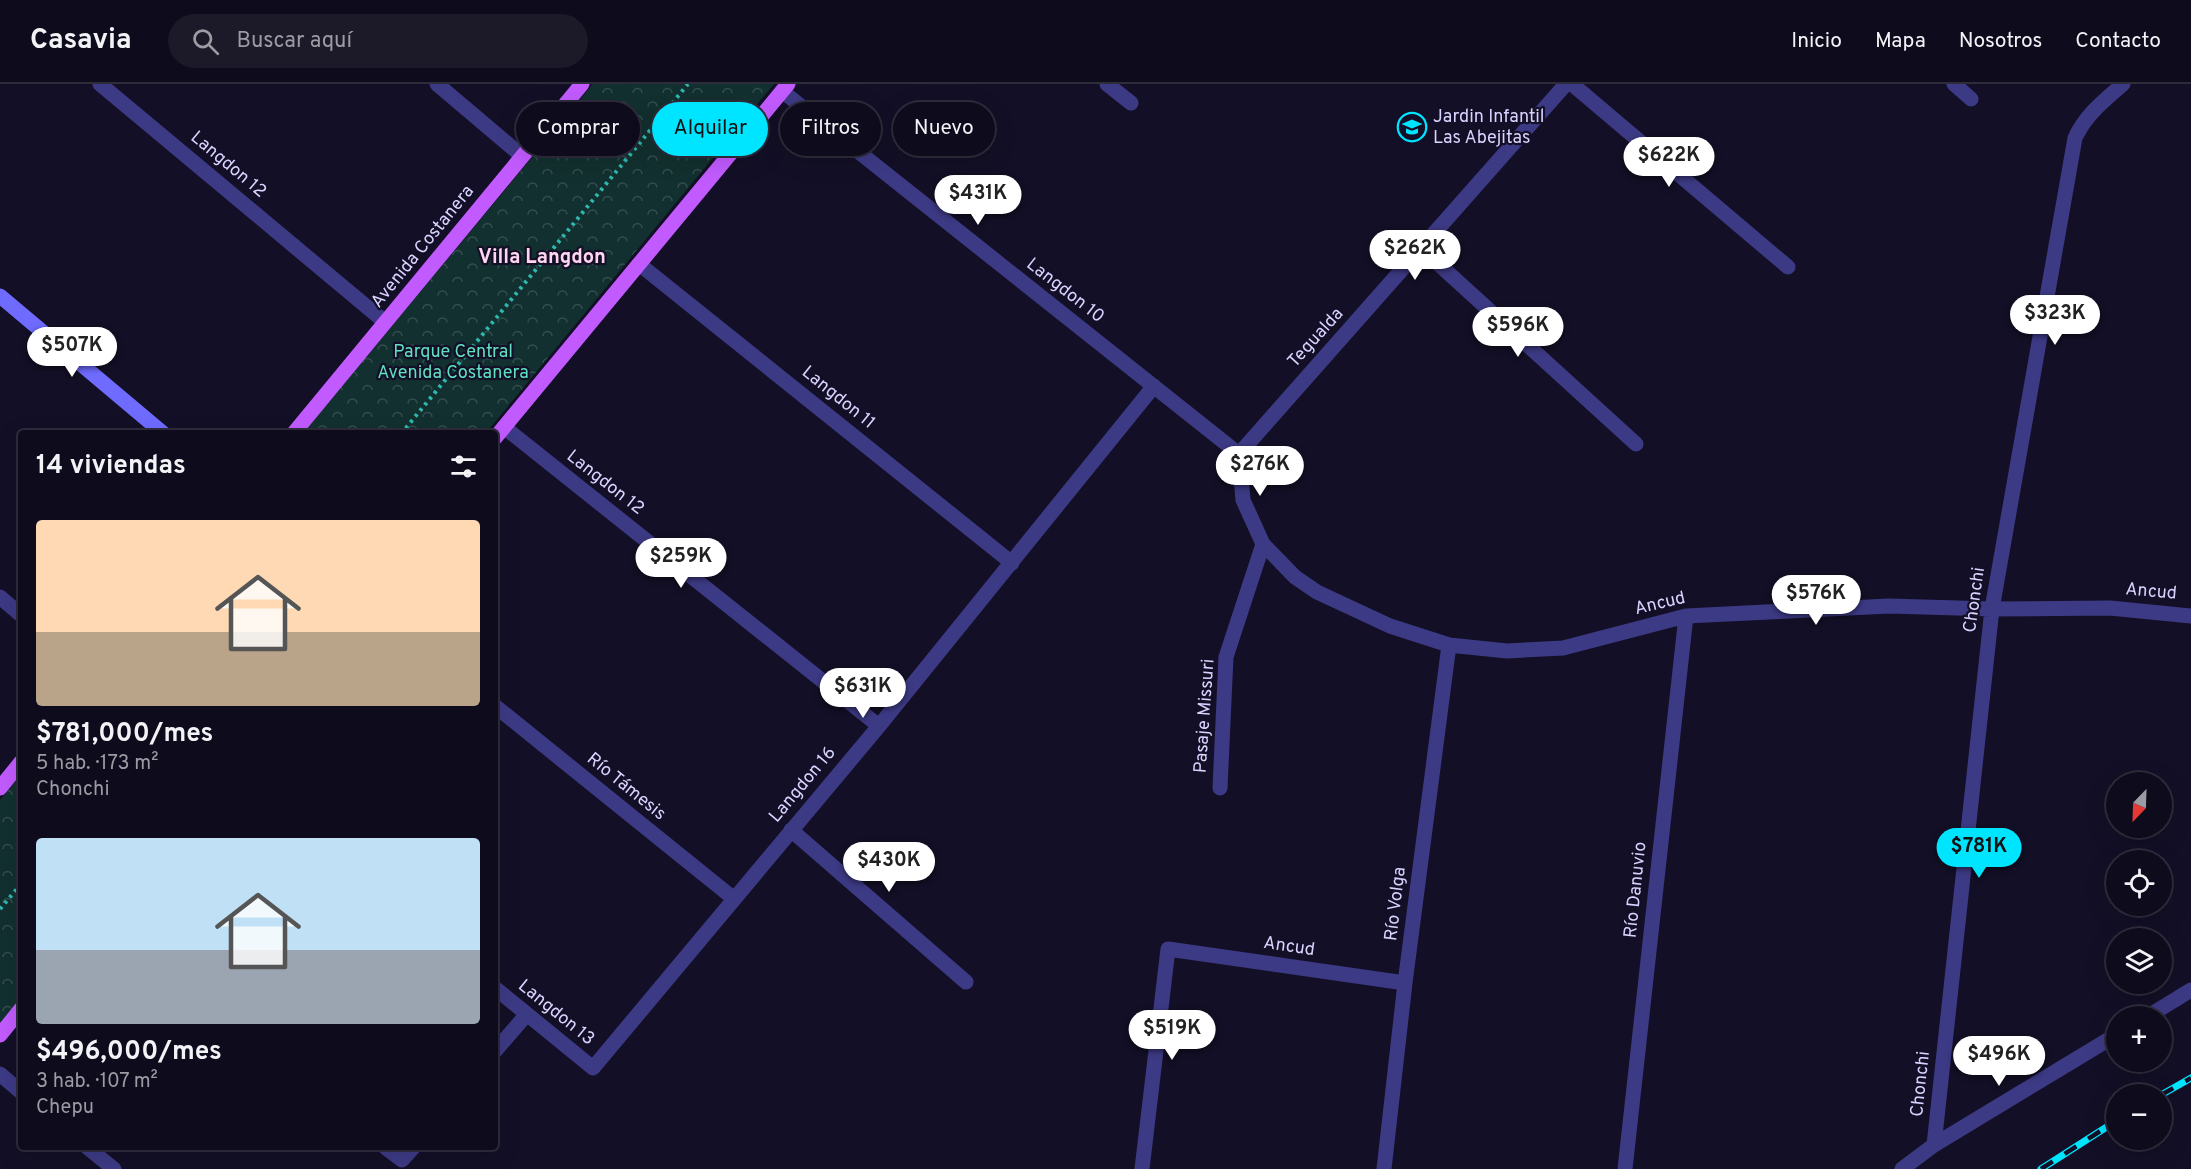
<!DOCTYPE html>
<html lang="es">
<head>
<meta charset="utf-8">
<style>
	:root { --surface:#0e0b1c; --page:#1c1929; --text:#f1f3f6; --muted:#9b9ba3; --line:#2e2b3b; --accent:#00e5ff }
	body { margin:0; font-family:Overpass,sans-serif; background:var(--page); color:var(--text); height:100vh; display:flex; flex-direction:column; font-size:22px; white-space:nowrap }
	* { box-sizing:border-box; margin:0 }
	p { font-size:20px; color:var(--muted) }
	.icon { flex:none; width:33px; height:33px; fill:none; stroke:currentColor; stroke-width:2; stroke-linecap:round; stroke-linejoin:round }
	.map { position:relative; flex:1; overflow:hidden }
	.sheet { position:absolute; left:18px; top:346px; width:480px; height:720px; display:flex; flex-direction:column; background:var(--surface); border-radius:6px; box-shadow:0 6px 24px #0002,0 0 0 2px var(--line) }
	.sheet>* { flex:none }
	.guide { position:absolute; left:516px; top:18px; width:570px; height:54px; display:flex; gap:12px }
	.needle { width:39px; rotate:203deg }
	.tools { position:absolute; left:2106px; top:688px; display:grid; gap:12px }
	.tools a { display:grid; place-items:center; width:66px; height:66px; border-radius:50%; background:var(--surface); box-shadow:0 6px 24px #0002,0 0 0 2px var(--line); font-size:30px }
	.price { position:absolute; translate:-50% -51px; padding:0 14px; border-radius:21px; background:#fff; color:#222; font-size:20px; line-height:39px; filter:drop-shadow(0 2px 3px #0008) }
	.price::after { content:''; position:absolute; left:50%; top:36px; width:18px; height:14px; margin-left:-9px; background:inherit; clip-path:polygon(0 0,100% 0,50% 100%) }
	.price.active { background:var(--accent); color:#111 }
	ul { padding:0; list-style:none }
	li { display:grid; align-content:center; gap:12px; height:318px; padding:0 18px }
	li span { display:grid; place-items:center; height:186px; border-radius:6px; color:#555 }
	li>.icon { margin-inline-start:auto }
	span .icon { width:108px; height:108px; fill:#fffc; stroke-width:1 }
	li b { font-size:26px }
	h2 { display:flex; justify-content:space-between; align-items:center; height:72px; padding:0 18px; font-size:26px }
	.tag { padding:0 21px; border-radius:27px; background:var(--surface); box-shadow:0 6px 24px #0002,0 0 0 2px var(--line); font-size:21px; line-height:54px }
	.tag.active { background:var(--accent); color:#111 }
	header { display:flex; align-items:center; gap:36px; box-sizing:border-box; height:84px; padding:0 30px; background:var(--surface); border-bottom:2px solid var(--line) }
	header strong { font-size:28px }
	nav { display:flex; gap:33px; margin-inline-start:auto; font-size:21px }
	.search { width:420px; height:54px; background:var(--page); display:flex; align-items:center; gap:15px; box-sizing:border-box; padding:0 21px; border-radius:33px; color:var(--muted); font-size:22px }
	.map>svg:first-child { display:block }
</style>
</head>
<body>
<header>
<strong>Casavia</strong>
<div class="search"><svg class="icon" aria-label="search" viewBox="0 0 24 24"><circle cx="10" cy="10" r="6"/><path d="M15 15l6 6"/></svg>Buscar aquí</div>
<nav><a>Inicio</a><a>Mapa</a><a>Nosotros</a><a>Contacto</a></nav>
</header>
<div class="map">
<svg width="2191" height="1085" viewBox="0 0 2191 1085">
	<defs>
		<pattern id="forest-crowns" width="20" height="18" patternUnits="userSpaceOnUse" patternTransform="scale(1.5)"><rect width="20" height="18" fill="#12302f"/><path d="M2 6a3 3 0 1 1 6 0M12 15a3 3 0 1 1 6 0" fill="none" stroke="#344d4e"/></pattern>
	</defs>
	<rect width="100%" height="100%" fill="#130f26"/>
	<path fill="url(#forest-crowns)" d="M593,0H774L486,349H303Z
		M21,691V916L0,941V716Z"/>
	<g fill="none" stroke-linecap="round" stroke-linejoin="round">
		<path stroke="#2fb8b0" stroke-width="4" stroke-dasharray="3 4.5" stroke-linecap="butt" d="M401,350L688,0
			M0,825L21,800"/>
		<path stroke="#3d3a85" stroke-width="15" d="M100,0L385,238
			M437,0L522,72
			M1107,0L1131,19
			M1572,0L1788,183
			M1954,0L1971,15
			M782,7L1239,370
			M1422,165L1636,360
			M639,180L1012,479
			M504,343L879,642
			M1239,370L1243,416L1263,460L1295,493L1317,508L1390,542L1449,561L1507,567L1563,564L1686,532L1889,522L1992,525L2110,524L2191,532
			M1239,370L1566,0
			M0,513L21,531
			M495,622L733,814
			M1220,704L1226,573L1263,460
			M791,746L966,898
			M495,904L593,984L879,642L1154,302
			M2147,933L2191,906
			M495,967L527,930
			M0,990L21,1008
			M1934,1061L1992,525L2075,54C2086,30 2104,17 2123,0
			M88,1064L114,1085
			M386,1064L402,1076L413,1064
			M1142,1085L1168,865L1405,899
			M1384,1085L1405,899L1449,561
			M1625,1085L1686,532
			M1902,1085L1934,1061L2116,951"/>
		<path stroke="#6f6bff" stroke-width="15" d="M0,212L164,350"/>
		<path stroke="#c25bff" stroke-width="15" d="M293,350L582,0
			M495,354L788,0
			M0,704L21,678
			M0,951L21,925"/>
		<g stroke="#00e5ff" stroke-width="7">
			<path id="rail" d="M2161,1011L2191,994
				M2041,1085L2116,1037"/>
		</g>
		<use href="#rail" stroke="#130f26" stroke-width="4.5" stroke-dasharray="14" stroke-linecap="butt"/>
	</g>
	<defs>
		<g id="school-ring" transform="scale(1.5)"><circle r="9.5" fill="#130f26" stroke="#00e5ff" stroke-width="1.5"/><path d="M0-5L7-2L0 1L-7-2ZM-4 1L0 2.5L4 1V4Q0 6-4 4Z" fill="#00e5ff"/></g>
	</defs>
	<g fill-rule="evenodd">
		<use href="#school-ring" x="1412" y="43"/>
	</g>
	<g text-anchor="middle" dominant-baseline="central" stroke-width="4.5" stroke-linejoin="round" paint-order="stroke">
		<g font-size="18" fill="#d9d4ff" stroke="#130f26" text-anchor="start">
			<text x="1433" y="33">Jardin Infantil<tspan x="1433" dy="21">Las Abejitas</tspan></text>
		</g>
		<g font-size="18" fill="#d9d4ff" stroke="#130f26">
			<text transform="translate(228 81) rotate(40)">Langdon 12</text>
			<text transform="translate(423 163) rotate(-51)">Avenida Costanera</text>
			<text transform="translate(1065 207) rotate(38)">Langdon 10</text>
			<text transform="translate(1316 254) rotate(-48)">Tegualda</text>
			<text transform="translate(838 314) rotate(39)">Langdon 11</text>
			<text transform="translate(605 399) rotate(38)">Langdon 12</text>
			<text transform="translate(2151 508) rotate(5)">Ancud</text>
			<text transform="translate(1975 516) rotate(-82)">Chonchi</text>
			<text transform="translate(1660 520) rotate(-13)">Ancud</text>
			<text transform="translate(1205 632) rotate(-86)">Pasaje Missuri</text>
			<text transform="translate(803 701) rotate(-50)">Langdon 16</text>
			<text transform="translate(626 703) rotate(39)">Río Támesis</text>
			<text transform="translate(1636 806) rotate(-84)">Río Danuvio</text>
			<text transform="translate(1396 820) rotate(-83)">Río Volga</text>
			<text transform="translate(1289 863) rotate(8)">Ancud</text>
			<text transform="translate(556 929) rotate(39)">Langdon 13</text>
			<text transform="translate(1921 1000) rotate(-84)">Chonchi</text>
		</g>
		<g font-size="18" fill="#5fe0c0" stroke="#130f26">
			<text x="453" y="268">Parque Central<tspan x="453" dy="21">Avenida Costanera</tspan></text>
		</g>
		<g font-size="20" font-weight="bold" fill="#ffd6f0" stroke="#130f26">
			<text x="542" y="174">Villa Langdon</text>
		</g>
	</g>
</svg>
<div class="tools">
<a><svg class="needle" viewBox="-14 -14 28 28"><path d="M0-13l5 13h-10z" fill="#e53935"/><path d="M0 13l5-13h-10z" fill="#9b9ba3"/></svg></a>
<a><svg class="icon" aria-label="locate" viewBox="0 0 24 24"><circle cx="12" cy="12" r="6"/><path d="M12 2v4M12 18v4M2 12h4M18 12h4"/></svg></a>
<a><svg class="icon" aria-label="layers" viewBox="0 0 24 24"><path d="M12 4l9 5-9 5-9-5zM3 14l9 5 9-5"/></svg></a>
<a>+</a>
<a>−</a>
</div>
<b class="price" style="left:1669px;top:104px">$622K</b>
<b class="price" style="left:978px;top:142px">$431K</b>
<b class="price" style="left:1415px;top:197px">$262K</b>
<b class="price" style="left:2055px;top:262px">$323K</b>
<b class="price" style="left:1518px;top:274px">$596K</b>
<b class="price" style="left:72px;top:294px">$507K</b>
<b class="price" style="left:1260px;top:413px">$276K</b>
<b class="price" style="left:681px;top:505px">$259K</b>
<b class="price" style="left:1816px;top:542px">$576K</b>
<b class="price" style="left:863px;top:635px">$631K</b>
<b class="price active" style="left:1979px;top:795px">$781K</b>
<b class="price" style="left:889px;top:809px">$430K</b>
<b class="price" style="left:1172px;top:977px">$519K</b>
<b class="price" style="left:1999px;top:1003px">$496K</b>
<div class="guide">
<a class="tag">Comprar</a>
<a class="tag active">Alquilar</a>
<a class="tag">Filtros</a>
<a class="tag">Nuevo</a>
</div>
<section class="sheet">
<h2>14 viviendas<svg class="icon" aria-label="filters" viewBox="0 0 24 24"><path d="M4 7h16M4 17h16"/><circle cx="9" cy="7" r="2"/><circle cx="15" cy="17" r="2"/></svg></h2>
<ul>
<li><span style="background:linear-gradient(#ffd9b3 60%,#b9a48a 0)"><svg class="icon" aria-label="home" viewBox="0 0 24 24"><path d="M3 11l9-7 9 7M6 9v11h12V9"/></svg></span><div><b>$781,000/mes</b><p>5 hab. · 173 m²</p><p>Chonchi</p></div></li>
<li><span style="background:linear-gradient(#bfe0f5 60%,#9aa5b1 0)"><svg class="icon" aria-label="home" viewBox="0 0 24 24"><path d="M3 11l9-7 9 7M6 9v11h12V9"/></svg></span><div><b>$496,000/mes</b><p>3 hab. · 107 m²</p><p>Chepu</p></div></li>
</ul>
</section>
</div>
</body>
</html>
